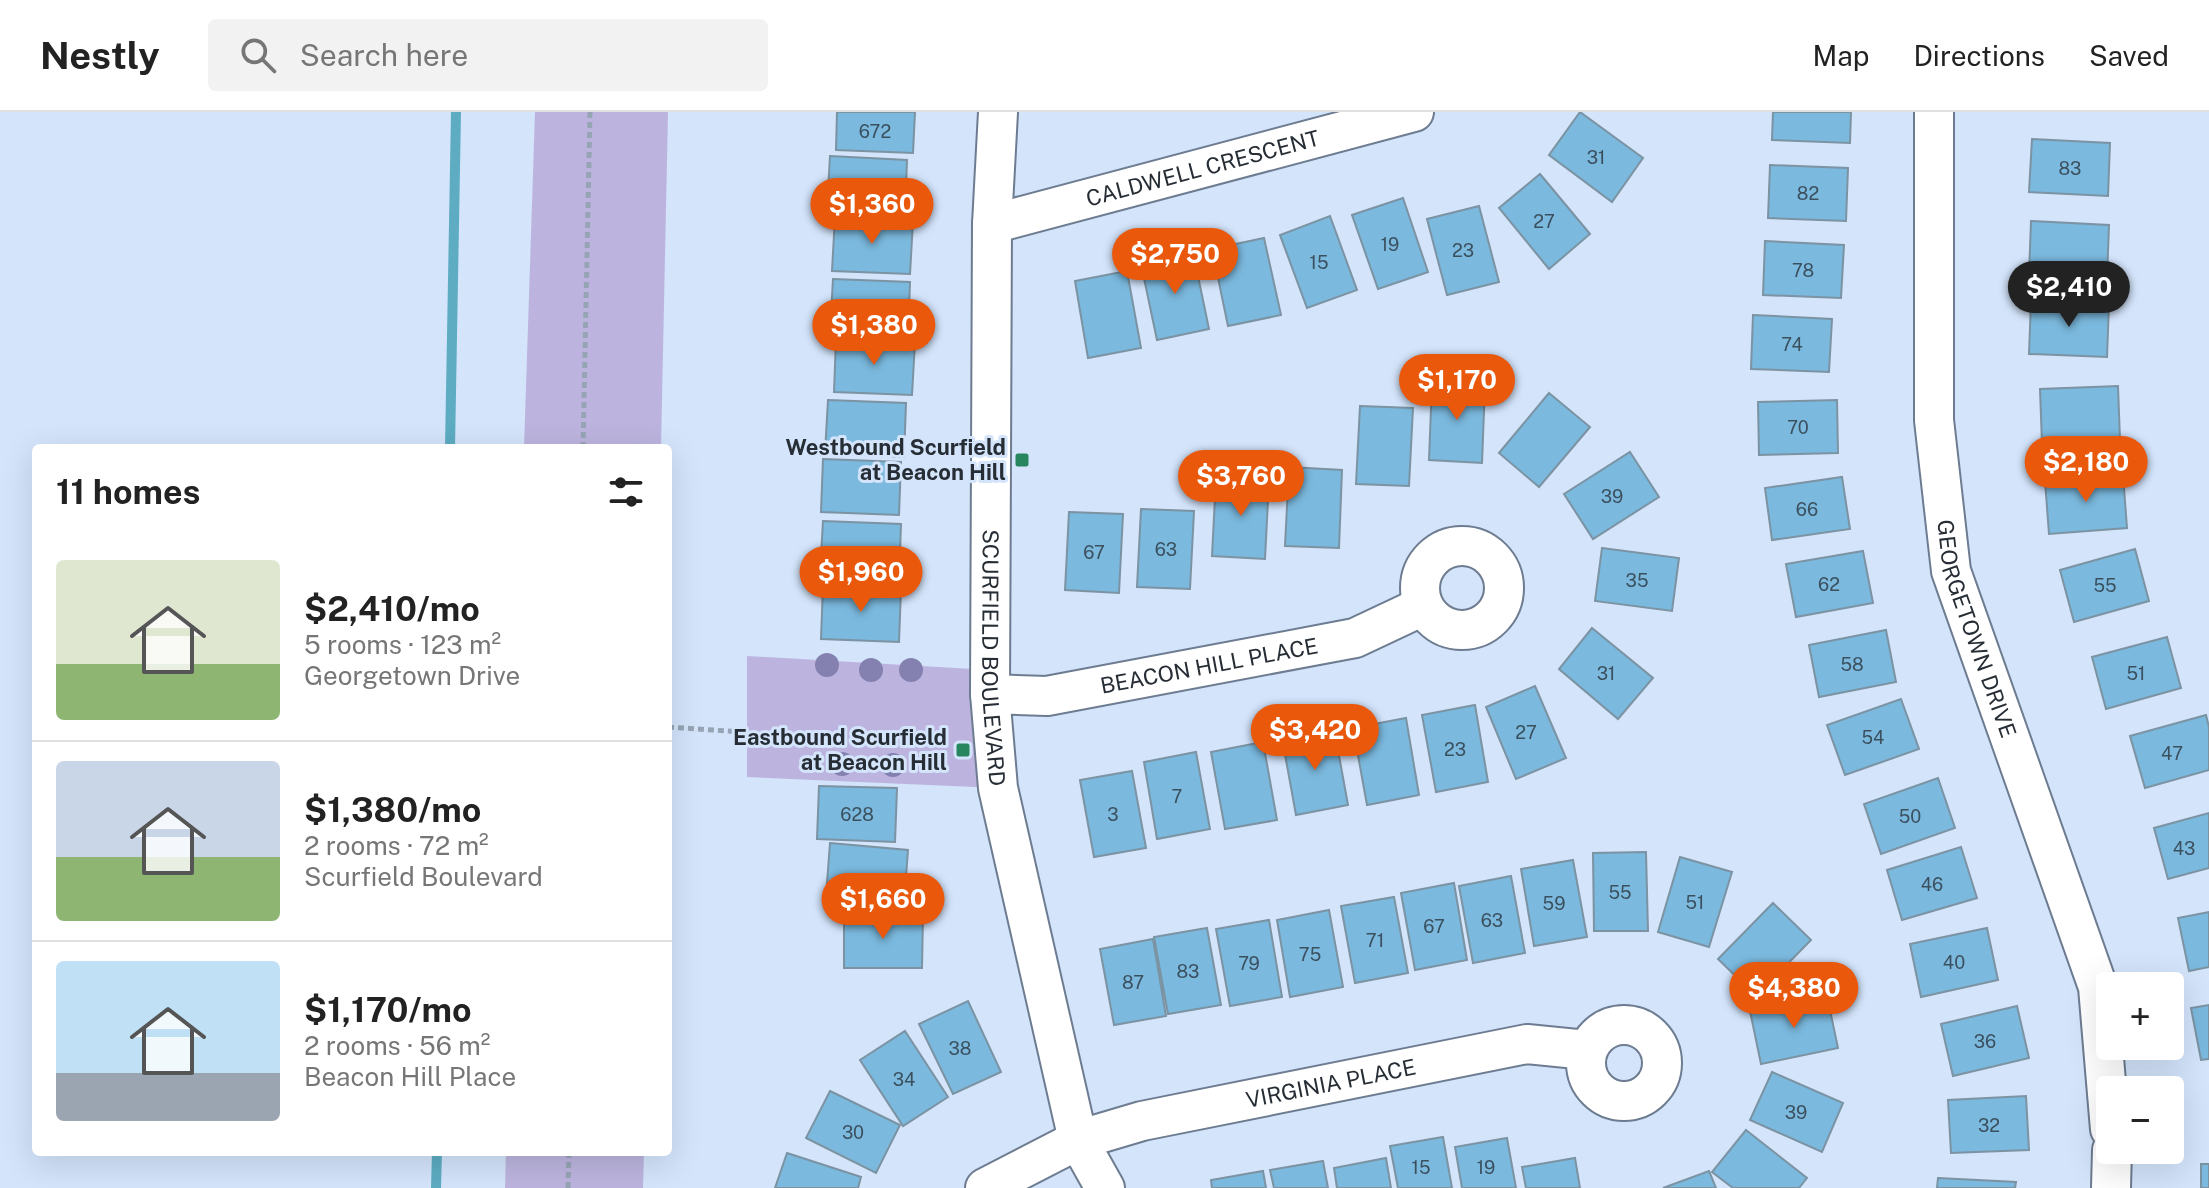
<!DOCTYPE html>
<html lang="en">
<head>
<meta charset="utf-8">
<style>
	:root { --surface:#fff; --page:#f2f2f2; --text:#222; --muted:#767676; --line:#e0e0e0; --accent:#ea580c }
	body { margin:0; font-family:"Public Sans",sans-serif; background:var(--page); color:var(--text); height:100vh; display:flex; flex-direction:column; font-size:30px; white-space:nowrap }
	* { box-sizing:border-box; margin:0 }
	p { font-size:26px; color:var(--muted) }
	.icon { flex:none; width:44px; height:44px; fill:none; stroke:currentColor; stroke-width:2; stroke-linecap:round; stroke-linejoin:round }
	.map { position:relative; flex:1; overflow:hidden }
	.details { position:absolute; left:32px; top:332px; width:640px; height:712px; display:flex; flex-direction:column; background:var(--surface); border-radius:8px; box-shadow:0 8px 32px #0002 }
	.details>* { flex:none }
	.buttons { position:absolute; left:2096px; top:860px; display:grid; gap:16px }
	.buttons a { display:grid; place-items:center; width:88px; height:88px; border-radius:8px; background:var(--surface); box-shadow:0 8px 32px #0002; font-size:40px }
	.price { position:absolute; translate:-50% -68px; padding:0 18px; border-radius:28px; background:var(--accent); color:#fff; font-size:26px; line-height:52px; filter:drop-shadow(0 2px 4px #0008) }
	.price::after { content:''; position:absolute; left:50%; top:48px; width:24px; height:18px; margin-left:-12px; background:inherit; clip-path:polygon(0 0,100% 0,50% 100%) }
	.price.selected { background:#222; color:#fff }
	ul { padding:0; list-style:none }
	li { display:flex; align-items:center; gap:24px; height:200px; padding:0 24px }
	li+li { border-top:2px solid var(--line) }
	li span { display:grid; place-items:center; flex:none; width:224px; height:160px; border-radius:8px; color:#555 }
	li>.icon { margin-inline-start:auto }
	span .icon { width:96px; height:96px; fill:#fffc; stroke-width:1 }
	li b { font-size:34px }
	h2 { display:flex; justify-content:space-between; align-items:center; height:96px; padding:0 24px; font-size:34px }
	header { display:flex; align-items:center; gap:48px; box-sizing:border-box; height:112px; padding:0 40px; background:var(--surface); border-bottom:2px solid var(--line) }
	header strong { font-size:38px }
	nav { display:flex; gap:44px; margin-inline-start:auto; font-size:28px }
	.search { width:560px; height:72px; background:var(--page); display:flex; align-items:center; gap:20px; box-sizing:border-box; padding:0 28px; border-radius:8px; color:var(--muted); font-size:30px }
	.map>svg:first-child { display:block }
</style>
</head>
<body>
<header>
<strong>Nestly</strong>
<div class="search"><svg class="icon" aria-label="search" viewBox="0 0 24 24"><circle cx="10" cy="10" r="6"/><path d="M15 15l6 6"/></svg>Search here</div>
<nav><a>Map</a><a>Directions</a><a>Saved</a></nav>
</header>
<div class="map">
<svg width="2209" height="1076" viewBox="0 0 2209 1076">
	<rect width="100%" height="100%" fill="#d3e4fb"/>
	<path fill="#bcb4de" d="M535,0H668L661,336H524Z
		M747,544L990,558L998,676L747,665Z
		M506,1040H644L643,1076H505Z"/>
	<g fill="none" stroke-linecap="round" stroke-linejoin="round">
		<path stroke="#5dacc2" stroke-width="10" d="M450,336L456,0
			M436,1076L437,1040"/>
	</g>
	<path fill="#7bb9de" stroke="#7b93a2" stroke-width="2" d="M837,0H915L913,41L836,38Z
		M1580,0L1643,46L1612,90L1549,43Z
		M1773,0H1851L1850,31L1772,28Z
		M2032,27L2110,31L2108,84L2029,80Z
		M830,44L907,48L905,101L827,98Z
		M1770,53L1848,56L1846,109L1768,106Z
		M1540,62L1590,122L1549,157L1499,96Z
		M1403,86L1428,160L1378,177L1352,103Z
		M1479,94L1499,170L1447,183L1427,107Z
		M1330,104L1357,178L1307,196L1280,123Z
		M835,105L913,109L910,162L832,159Z
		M2031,109L2109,113L2107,166L2029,163Z
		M1264,126L1281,203L1228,214L1212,137Z
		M1765,129L1844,133L1841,186L1763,183Z
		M1193,140L1209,217L1157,228L1141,152Z
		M1127,159L1141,236L1088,246L1075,169Z
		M833,167L910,170L908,223L830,220Z
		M2031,189L2109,192L2107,245L2029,242Z
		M1753,203L1832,207L1829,260L1751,257Z
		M836,227L915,230L912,283L834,280Z
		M1432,270L1485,273L1482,351L1429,348Z
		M2118,274L2120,328L2042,331L2040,277Z
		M1549,281L1590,315L1539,375L1499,341Z
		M828,288L906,291L904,345L825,341Z
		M1837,288L1838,341L1759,343L1758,290Z
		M1360,294L1413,296L1409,374L1356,372Z
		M1630,340L1659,385L1593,427L1564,382Z
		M823,347L901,350L899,403L821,400Z
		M1289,355L1342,358L1339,436L1285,434Z
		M2123,363L2127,416L2049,422L2045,369Z
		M1842,365L1850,417L1772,428L1765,376Z
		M1216,366L1269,368L1265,447L1212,444Z
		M1141,397L1194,399L1190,477L1137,475Z
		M1069,400L1123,402L1119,481L1065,478Z
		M823,409L901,412L899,466L820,462Z
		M1602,436L1679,446L1672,499L1595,489Z
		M2135,437L2149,489L2074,510L2060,458Z
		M1863,439L1873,491L1796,505L1786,452Z
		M823,473L901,477L899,530L821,527Z
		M1592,516L1653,566L1618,607L1559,557Z
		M1886,518L1896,570L1819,585L1809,533Z
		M2167,525L2181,576L2106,597L2092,545Z
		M1535,574L1566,646L1516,667L1486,595Z
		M1901,587L1919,637L1845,663L1827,613Z
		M1475,593L1488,670L1436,680L1422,603Z
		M2206,603L2209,615V658L2145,676L2130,624Z
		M1406,606L1419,683L1367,693L1353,616Z
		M1334,616L1348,693L1296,703L1282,626Z
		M1263,630L1277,708L1225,717L1211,640Z
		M1196,640L1210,717L1157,727L1144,650Z
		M1132,659L1146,736L1094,745L1080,668Z
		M1938,666L1955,716L1881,742L1864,692Z
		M819,674L897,676L895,730L817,727Z
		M2209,701V756L2168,767L2154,716Z
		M830,731L908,738L904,791L826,784Z
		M1961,735L1977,786L1902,808L1887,758Z
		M1646,740L1648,819H1594L1593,741Z
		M1680,745L1732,760L1709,835L1658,820Z
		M1573,748L1587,825L1534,834L1521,757Z
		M1511,764L1525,841L1473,851L1459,774Z
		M1454,771L1467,848L1415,858L1401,781Z
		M1394,785L1408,861L1355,871L1341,794Z
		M1773,791L1811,828L1756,884L1718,847Z
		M1329,798L1343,875L1290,885L1277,808Z
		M2209,800V855L2189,859L2178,806Z
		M844,802L923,803L922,856H844Z
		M1269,808L1282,885L1230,894L1216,817Z
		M1207,816L1221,893L1168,902L1154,825Z
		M1987,816L1998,868L1921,885L1910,832Z
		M1153,827L1166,904L1114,913L1100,837Z
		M1827,884L1838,936L1761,952L1750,899Z
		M968,889L1001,960L953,982L919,912Z
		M2209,893V947L2201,948L2191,896Z
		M2017,894L2029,946L1953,964L1941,912Z
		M905,919L948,985L903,1014L860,948Z
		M1772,960L1843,991L1822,1040L1750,1008Z
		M830,979L900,1013L876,1061L806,1026Z
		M2026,984L2029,1038L1951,1041L1948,988Z
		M1746,1018L1807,1066L1799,1076H1733L1712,1060Z
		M1443,1025L1452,1076H1398L1390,1034Z
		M1507,1026L1516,1076H1462L1455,1035Z
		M787,1041L861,1065L858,1076H775Z
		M1386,1046L1391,1076H1337L1334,1056Z
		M1575,1046L1580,1076H1526L1522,1055Z
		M1323,1049L1328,1076H1274L1270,1058Z
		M2201,1052H2209V1076H2201Z
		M1263,1059L1266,1076H1212L1211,1068Z
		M1709,1059L1716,1076H1663Z
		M1938,1066L2016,1070L2015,1076H1937Z"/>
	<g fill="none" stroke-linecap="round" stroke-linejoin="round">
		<g stroke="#6d7c90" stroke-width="42">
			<g id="minor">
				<path id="s1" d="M998,0L992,112L990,582L998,676L1078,1028L1105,1076"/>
				<path id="s2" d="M1934,0V308L1951,459L2098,875L2110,1017"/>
				<path id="s3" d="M992,112L1414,0"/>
				<circle cx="1462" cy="476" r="42"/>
				<path id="s4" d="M990,582L1047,584L1355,526L1423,494"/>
				<circle cx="1624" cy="951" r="38"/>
				<path id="s5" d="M985,1076L1078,1028L1142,1009L1527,932L1587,938"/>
				<path d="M2111,1076L2112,1038"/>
			</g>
		</g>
		<path stroke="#96a4b5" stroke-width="5" stroke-dasharray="6 4" stroke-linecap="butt" d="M583,336L590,0
			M668,615L742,620
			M568,1076L569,1040"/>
		<use href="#minor" stroke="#fff" stroke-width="38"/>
	</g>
	<g fill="#8481b1">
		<circle cx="827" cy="553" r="12"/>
		<circle cx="871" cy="558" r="12"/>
		<circle cx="911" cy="558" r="12"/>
		<circle cx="842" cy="652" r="12"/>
		<circle cx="893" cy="653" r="12"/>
	</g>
	<g fill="#27865e" stroke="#d3e4fb" stroke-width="3">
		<rect x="1014" y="340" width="16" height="16" rx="4"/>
		<rect x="955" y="630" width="16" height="16" rx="4"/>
	</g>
	<g text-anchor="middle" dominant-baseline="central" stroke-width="6" stroke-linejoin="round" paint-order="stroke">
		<g font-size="18" fill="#3b505f">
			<text x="875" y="19">672</text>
			<text x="1596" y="45">31</text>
			<text x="2070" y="56">83</text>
			<text x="1808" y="81">82</text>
			<text x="1544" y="109">27</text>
			<text x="1390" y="132">19</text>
			<text x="1463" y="138">23</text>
			<text x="1319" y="150">15</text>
			<text x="1803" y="158">78</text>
			<text x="1792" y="232">74</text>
			<text x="1798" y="315">70</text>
			<text x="1612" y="384">39</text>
			<text x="1807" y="397">66</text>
			<text x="1166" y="437">63</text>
			<text x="1094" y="440">67</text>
			<text x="1637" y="468">35</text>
			<text x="1829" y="472">62</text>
			<text x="2105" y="473">55</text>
			<text x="1852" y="552">58</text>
			<text x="1606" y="561">31</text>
			<text x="2136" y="561">51</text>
			<text x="1526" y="620">27</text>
			<text x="1873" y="625">54</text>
			<text x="1455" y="637">23</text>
			<text x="2172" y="641">47</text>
			<text x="1177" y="684">7</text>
			<text x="857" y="702">628</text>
			<text x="1113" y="702">3</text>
			<text x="1910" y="704">50</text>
			<text x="2184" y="736">43</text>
			<text x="1932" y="772">46</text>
			<text x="1620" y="780">55</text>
			<text x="1695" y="790">51</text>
			<text x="1554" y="791">59</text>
			<text x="1492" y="808">63</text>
			<text x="1434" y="814">67</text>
			<text x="1375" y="828">71</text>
			<text x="1310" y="842">75</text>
			<text x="1954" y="850">40</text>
			<text x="1249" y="851">79</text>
			<text x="1188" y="859">83</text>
			<text x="1133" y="870">87</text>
			<text x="1985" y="929">36</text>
			<text x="960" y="936">38</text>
			<text x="904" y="967">34</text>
			<text x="1796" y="1000">39</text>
			<text x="1989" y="1013">32</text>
			<text x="853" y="1020">30</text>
			<text x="1421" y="1055">15</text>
			<text x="1486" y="1055">19</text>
		</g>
		<g font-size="22" fill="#262d35" stroke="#d3e4fb">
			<text stroke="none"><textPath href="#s3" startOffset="218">CALDWELL CRESCENT</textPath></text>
			<text stroke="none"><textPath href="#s2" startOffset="522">GEORGETOWN DRIVE</textPath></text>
			<text stroke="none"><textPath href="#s1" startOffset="546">SCURFIELD BOULEVARD</textPath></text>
			<text stroke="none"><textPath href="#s4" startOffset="222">BEACON HILL PLACE</textPath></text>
			<text stroke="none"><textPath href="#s5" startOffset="364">VIRGINIA PLACE</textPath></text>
		</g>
		<g font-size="22" font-weight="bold" fill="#262d35" stroke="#d3e4fb" text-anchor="end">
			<text x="1006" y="335">Westbound Scurfield<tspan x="1006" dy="25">at Beacon Hill</tspan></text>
			<text x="947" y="625">Eastbound Scurfield<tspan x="947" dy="25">at Beacon Hill</tspan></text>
		</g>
	</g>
</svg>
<div class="buttons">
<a>+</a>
<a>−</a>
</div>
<b class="price" style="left:872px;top:134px">$1,360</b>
<b class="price" style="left:1175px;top:184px">$2,750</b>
<b class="price selected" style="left:2069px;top:217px">$2,410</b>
<b class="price" style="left:874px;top:255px">$1,380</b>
<b class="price" style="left:1457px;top:310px">$1,170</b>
<b class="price" style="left:2086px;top:392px">$2,180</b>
<b class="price" style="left:1241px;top:406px">$3,760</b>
<b class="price" style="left:861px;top:502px">$1,960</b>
<b class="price" style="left:1315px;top:660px">$3,420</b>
<b class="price" style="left:883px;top:829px">$1,660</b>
<b class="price" style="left:1794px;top:918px">$4,380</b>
<section class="details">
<h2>11 homes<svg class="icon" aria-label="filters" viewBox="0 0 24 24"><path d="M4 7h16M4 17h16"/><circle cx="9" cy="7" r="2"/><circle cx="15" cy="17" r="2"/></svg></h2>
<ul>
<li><span style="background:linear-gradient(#dfe7d0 65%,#8fb573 0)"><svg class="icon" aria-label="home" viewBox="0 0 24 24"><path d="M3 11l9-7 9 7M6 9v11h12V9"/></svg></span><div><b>$2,410/mo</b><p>5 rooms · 123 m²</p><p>Georgetown Drive</p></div></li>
<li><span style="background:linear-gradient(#c9d6e8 60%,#8fb573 0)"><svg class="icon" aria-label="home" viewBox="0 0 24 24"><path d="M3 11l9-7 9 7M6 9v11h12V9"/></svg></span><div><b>$1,380/mo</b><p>2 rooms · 72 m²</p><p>Scurfield Boulevard</p></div></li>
<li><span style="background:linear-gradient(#bfe0f5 70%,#9aa5b1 0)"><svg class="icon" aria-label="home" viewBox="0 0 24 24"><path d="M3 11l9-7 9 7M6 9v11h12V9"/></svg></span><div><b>$1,170/mo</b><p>2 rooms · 56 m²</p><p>Beacon Hill Place</p></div></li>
</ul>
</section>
</div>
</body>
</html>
